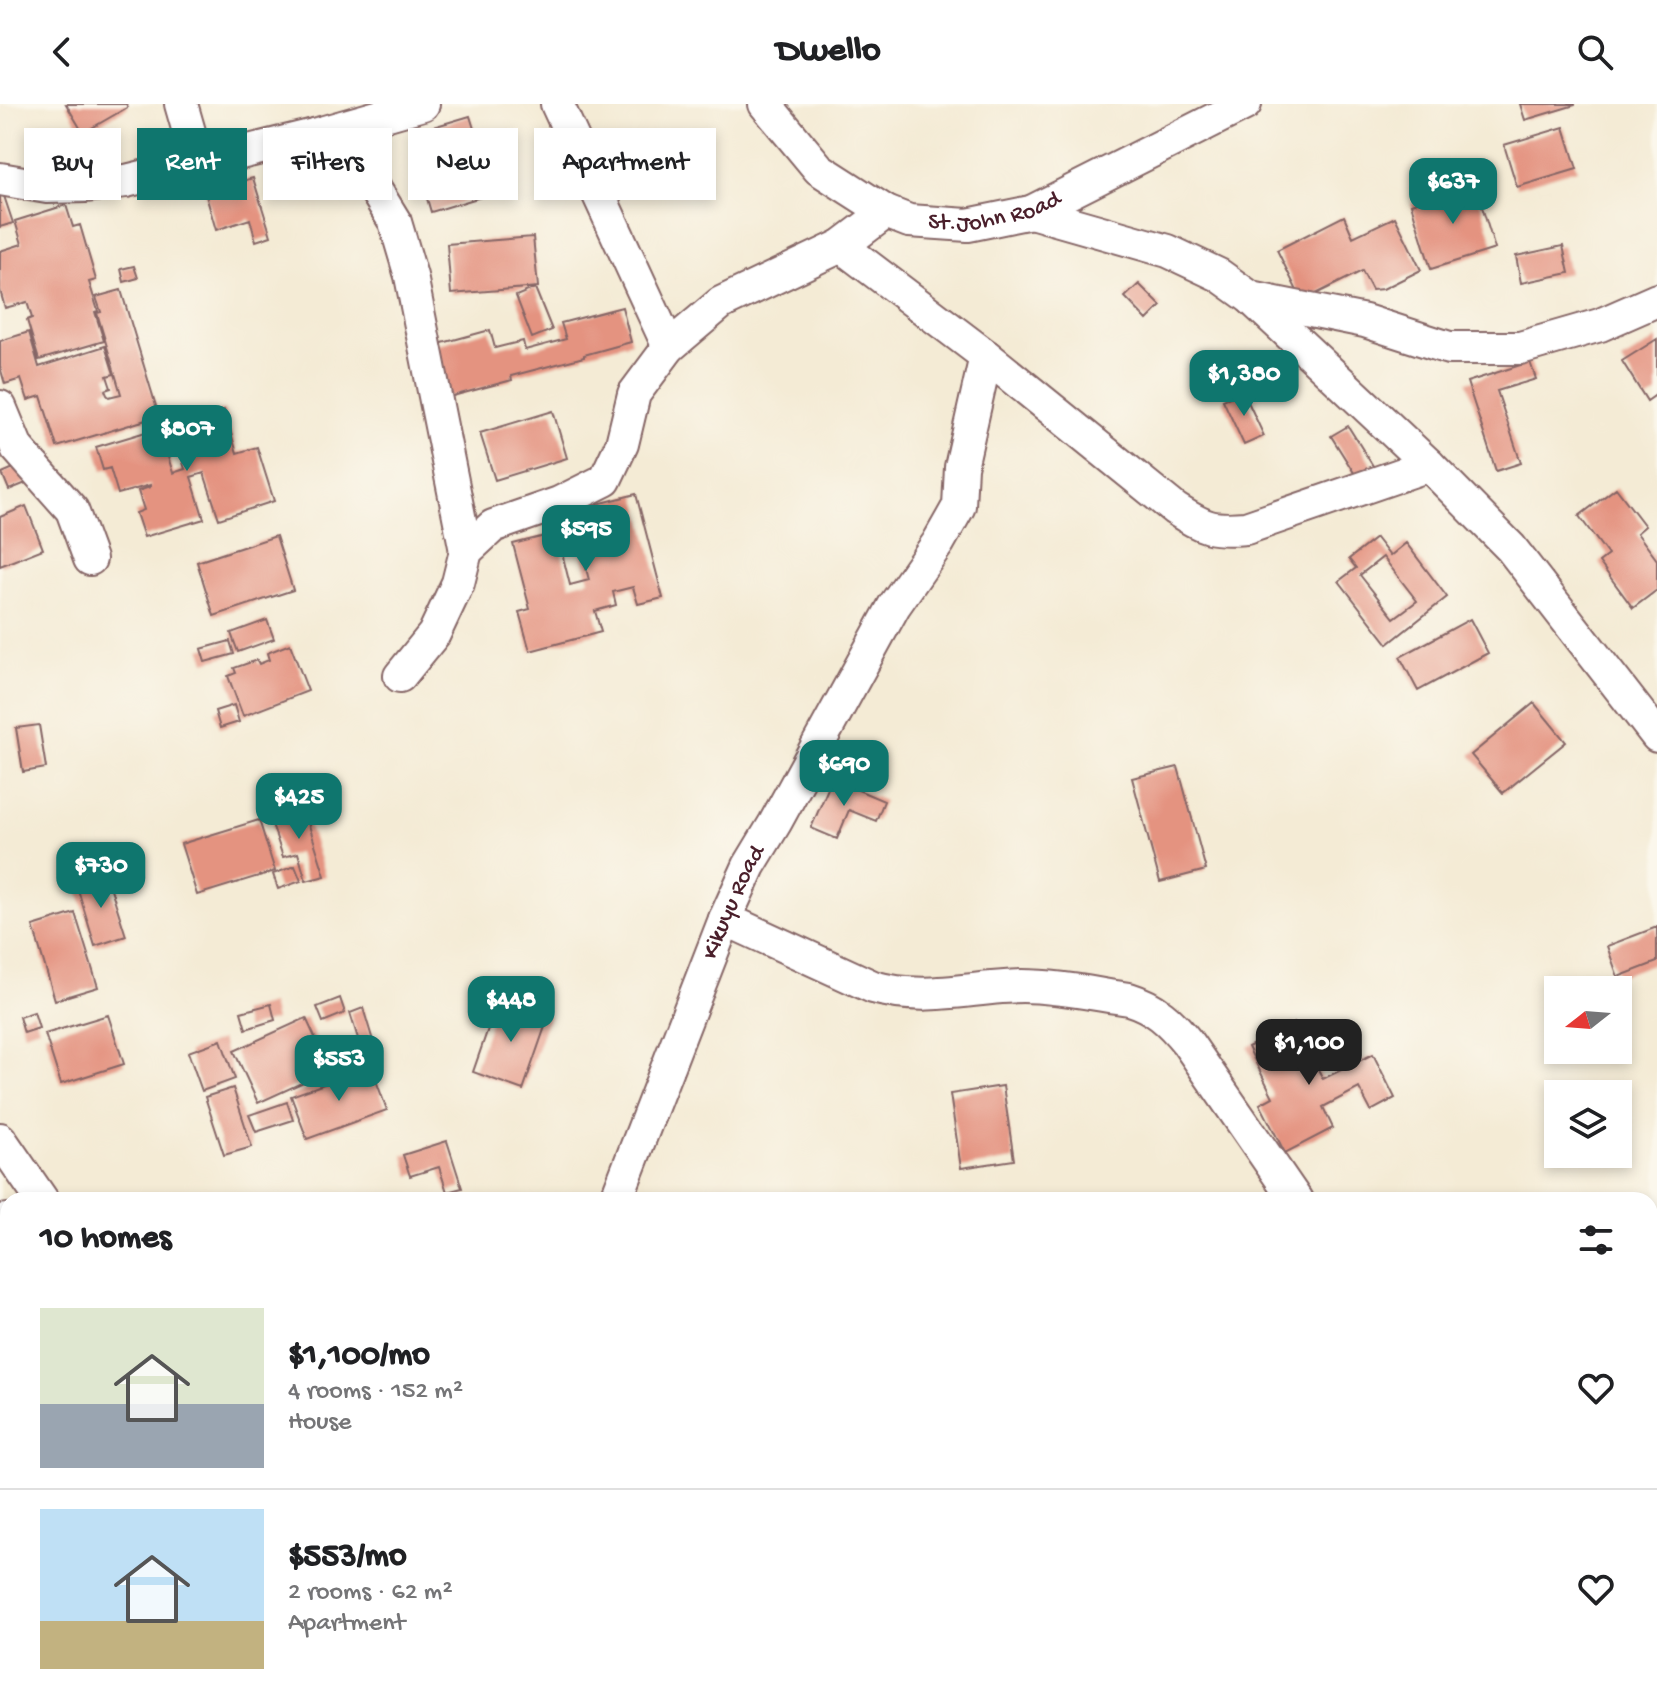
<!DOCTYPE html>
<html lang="en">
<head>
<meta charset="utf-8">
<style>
	:root { --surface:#fff; --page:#f6f6f6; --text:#202124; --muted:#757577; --line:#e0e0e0; --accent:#0f766e }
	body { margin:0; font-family:"Gochi Hand",sans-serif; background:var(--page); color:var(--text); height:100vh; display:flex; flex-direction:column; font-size:30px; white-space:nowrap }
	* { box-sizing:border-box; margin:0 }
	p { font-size:26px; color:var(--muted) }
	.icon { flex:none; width:44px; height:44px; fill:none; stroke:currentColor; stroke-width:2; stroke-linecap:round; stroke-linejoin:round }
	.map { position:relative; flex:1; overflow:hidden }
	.drawer { position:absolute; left:0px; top:1088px; width:1658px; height:514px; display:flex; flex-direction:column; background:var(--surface); border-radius:24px 24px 0 0; box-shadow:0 4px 12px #0003 }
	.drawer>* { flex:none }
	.banner { position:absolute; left:24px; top:24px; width:800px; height:72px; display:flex; gap:16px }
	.needle { width:52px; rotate:253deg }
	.buttons { position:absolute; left:1544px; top:872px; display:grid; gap:16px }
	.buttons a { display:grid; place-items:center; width:88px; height:88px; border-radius:0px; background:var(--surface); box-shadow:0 4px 12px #0003; font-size:40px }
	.price { position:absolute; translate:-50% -68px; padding:0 18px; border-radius:16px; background:var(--accent); color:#fff; font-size:26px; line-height:52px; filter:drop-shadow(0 2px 4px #0008) }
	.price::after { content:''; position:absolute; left:50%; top:48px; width:24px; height:18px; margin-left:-12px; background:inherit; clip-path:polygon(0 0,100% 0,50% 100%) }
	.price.selected { background:#222; color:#fff }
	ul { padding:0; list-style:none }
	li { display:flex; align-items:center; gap:24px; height:200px; padding:0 40px }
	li+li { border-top:2px solid var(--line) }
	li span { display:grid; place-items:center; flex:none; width:224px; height:160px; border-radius:0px; color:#555 }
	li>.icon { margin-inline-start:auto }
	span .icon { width:96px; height:96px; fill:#fffc; stroke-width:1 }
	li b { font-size:34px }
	h2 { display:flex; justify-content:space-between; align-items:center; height:96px; padding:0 40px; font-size:34px }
	.pill { padding:0 28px; border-radius:0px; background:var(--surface); box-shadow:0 4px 12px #0003; font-size:28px; line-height:72px }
	.pill.selected { background:var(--accent); color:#fff }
	header { display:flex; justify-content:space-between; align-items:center; height:104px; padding:0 40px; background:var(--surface); font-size:36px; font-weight:700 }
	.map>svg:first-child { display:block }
</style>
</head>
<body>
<header><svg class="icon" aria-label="back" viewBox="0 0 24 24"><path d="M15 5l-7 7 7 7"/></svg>Dwello<svg class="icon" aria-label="search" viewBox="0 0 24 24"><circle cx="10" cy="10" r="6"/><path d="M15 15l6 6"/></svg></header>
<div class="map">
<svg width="1657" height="1601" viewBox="0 0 1657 1601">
	<rect width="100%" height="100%" fill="#fbf7ec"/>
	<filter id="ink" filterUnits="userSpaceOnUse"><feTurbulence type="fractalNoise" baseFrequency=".0125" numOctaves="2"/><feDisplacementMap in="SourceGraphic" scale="16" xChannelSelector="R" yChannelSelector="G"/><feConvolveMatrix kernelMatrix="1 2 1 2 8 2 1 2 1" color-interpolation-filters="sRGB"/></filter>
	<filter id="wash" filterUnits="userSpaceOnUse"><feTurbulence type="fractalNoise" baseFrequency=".006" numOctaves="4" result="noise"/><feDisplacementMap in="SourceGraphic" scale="32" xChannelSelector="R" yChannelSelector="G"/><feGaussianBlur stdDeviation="1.8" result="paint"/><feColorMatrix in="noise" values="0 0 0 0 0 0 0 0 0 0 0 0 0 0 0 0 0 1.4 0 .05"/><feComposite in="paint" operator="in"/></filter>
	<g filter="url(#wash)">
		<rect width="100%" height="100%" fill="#f4ebd5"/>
		<g id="blocks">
			<path fill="#e49380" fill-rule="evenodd" d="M66,0H126L128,3L83,29Z
				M1520,0H1575V1L1525,16Z
				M470,12L494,89L431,108L423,81L448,74L433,23Z
				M1564,23L1577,65L1517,83L1504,41Z
				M253,74L271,132L256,137L250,115L216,126L205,88Z
				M0,80L13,119L0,123Z
				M1475,80L1495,145L1431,165L1411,100Z
				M66,101L73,123L80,121L96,176L89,178L98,207L95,208L104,237L39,256L27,216L32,214L27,198L5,204L0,186V147L22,140L15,117Z
				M1344,112L1353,133L1395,113L1421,166L1383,185L1372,186L1362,167L1302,197L1277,146Z
				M533,133L538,183L451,190L447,140Z
				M1563,142L1569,169L1521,179L1516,152Z
				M134,162L138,174L124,178L121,165Z
				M1139,180L1161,202L1147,216L1125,193Z
				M535,184L552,226L532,234L516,192Z
				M121,186L159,312L57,343L41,292L28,296L21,275L5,280L0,263V237L29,228L39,263L105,242L114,270L107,272L111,284L105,286L107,291L109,293L121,290L97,209L101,208L96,193Z
				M622,203L631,238L584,251V253L511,272L512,276L449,293L435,241L490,226L495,244L523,237L525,246L566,235L561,219Z
				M1657,235V290L1647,297L1622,257Z
				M1530,258L1536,275L1497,287L1521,359L1496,367L1467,278Z
				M1243,287L1264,332L1244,341L1223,296Z
				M224,306L237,349L257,343L274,397L219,415L204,369L191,373L204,415L144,433L136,409L144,406L138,387L150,383V381L118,390L110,364L103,366L96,343L159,324L173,369L185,365L172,322Z
				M553,307L567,354L495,376L480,329Z
				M1348,322L1373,362L1356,372L1331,332Z
				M18,362L26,379L9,386L2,369Z
				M1616,384L1645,422L1637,429L1657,456V486L1633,504L1599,458L1608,451L1579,412Z
				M636,390L663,494L638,500L633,483L613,488L616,501L595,507L601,528L530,547L519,508L530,505L513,440L557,429L570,481L589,476L571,407Z
				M26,402L43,445L0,462V413Z
				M276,432L293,486L214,512L197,458Z
				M1376,434L1390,452L1406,439L1447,493L1388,540L1339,477L1356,464L1349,455ZM1383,453L1417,497L1394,514L1360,471Z
				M1470,515L1488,549L1418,587L1400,553Z
				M267,516L274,535L238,548L231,529Z
				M230,537L234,550L205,558L201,545Z
				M290,540L308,587L243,612L228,572L236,569L234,564L257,556L259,560L269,556L267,549Z
				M1534,599L1566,638L1503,689L1471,651Z
				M234,601L239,618L220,624L215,607Z
				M39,621L46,664L23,668L16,624Z
				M1178,663L1206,766L1160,778L1132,674Z
				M832,675L884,697L876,717L849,706L837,735L811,724Z
				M302,699L325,772L306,777L298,749L283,753L272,720L286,716L283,705Z
				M259,716L275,767L197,791L181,740Z
				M295,762L301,777L278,785L273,770Z
				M106,769L126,832L95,842L76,779Z
				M75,809L98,883L55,896L33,822Z
				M1657,823V858L1618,873L1607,842Z
				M499,893L549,911L523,986L473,968Z
				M340,894L345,909L323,918L317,903Z
				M271,900L275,916L246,925L241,908Z
				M363,904L374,940L361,944L350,909Z
				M34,908L39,924L24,929L19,913Z
				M108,911L124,960L61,980L45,930Z
				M306,914L330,966L258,999L234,947Z
				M1294,919L1323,975L1373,950L1395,994L1371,1007L1359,984L1323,1003L1333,1024L1285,1049L1260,1000L1273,993L1248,943Z
				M221,936L235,975L202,987L188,948Z
				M371,963L387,1006L307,1035L291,992Z
				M1003,982L1014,1056L961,1064L950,990Z
				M233,984L252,1043L224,1051L205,993Z
				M287,998L293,1016L256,1028L249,1011Z
				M447,1037L462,1084L447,1088L439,1063L410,1072L403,1051Z
				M1657,1307V1337L1654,1331L1650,1332V1310Z
				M8,1594H25L45,1601H6Z
				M870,1594H909L910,1597L896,1601H872Z
				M1194,1594H1209L1213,1601H1182Z"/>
		</g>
	</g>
	<g filter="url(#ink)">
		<use href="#blocks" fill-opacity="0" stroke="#866666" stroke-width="2"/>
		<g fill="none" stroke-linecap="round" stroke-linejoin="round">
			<g stroke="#866666" stroke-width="36">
				<g id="minor">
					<path d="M181,0L198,59"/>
					<path d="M557,0L669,243"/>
					<path id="s1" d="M765,0L819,65L886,108L909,117L968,121L1031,108L1245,0"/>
					<path d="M314,31L345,54L373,82L395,118L411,172L466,447"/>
					<path d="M0,75L47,83L86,82L126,77L314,31L423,0"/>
					<path d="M1031,108L1168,147L1219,171L1251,194L1429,361L1511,444L1657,632"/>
					<path d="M841,142L986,252L1175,405C1205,424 1211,427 1246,424L1429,361"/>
					<path d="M1251,194L1365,217L1449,244H1520L1600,221L1657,196"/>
					<path d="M0,303L17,344L72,406L90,455"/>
					<path d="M400,572L434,530L458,479L466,447L493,422L559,399L605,376L622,340L634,290L669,243L721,199L841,142L886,108"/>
					<path d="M725,815L873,883C924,898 971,883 1022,882C1057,882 1094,890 1129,895C1155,903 1170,917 1187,938L1296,1096"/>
					<path d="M0,1035L42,1096"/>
					<path id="s2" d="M616,1096L725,815L749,762L775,719L894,502L938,439L959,402L961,363L986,252"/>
					<path d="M0,1117L8,1116"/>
					<path d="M743,1594L749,1601"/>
					<path d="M1047,1594L1049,1601"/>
					<path d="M416,1601L419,1594"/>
					<path d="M650,1601L654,1594"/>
				</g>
			</g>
			<path stroke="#866666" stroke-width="5" stroke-dasharray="6 6" stroke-linecap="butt" d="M0,1507L8,1511
				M357,1594L376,1601"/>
			<use href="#minor" stroke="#fff" stroke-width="32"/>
		</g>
	</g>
	<g text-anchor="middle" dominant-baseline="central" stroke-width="8" stroke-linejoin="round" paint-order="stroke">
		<g font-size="24" fill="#4a1f2b" stroke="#fbf7ec">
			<text stroke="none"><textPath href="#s1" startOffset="276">St.John Road</textPath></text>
			<text stroke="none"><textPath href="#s2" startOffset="320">Kikuyu Road</textPath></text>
		</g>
	</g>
</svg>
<div class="buttons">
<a><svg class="needle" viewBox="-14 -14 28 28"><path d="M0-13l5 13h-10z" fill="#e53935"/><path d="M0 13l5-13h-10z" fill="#757577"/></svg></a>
<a><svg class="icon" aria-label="layers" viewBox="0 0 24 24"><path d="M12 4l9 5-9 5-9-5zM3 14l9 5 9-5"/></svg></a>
</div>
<b class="price" style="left:1453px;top:122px">$637</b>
<b class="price" style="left:1244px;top:314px">$1,380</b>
<b class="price" style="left:187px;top:369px">$807</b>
<b class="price" style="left:586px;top:469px">$595</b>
<b class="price" style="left:844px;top:704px">$690</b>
<b class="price" style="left:299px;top:737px">$425</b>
<b class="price" style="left:101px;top:806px">$730</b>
<b class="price" style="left:511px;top:940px">$448</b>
<b class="price selected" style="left:1309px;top:983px">$1,100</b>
<b class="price" style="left:339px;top:999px">$553</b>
<div class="banner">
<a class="pill">Buy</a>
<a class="pill selected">Rent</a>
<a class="pill">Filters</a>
<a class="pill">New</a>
<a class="pill">Apartment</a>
</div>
<section class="drawer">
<h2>10 homes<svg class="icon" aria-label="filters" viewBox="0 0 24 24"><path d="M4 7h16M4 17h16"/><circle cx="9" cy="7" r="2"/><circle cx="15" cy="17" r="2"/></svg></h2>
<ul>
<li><span style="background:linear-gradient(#dfe7d0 60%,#9aa5b1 0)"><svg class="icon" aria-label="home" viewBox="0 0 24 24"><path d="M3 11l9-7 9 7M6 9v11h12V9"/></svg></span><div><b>$1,100/mo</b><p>4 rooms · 152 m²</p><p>House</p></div><svg class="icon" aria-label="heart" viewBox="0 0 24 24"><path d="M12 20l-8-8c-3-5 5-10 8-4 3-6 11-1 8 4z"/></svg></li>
<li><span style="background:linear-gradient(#bfe0f5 70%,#c2b280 0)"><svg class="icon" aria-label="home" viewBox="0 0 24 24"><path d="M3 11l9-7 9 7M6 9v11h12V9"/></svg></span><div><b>$553/mo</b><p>2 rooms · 62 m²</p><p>Apartment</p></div><svg class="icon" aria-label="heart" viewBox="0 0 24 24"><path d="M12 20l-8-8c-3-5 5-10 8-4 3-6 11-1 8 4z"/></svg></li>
</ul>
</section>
</div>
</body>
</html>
